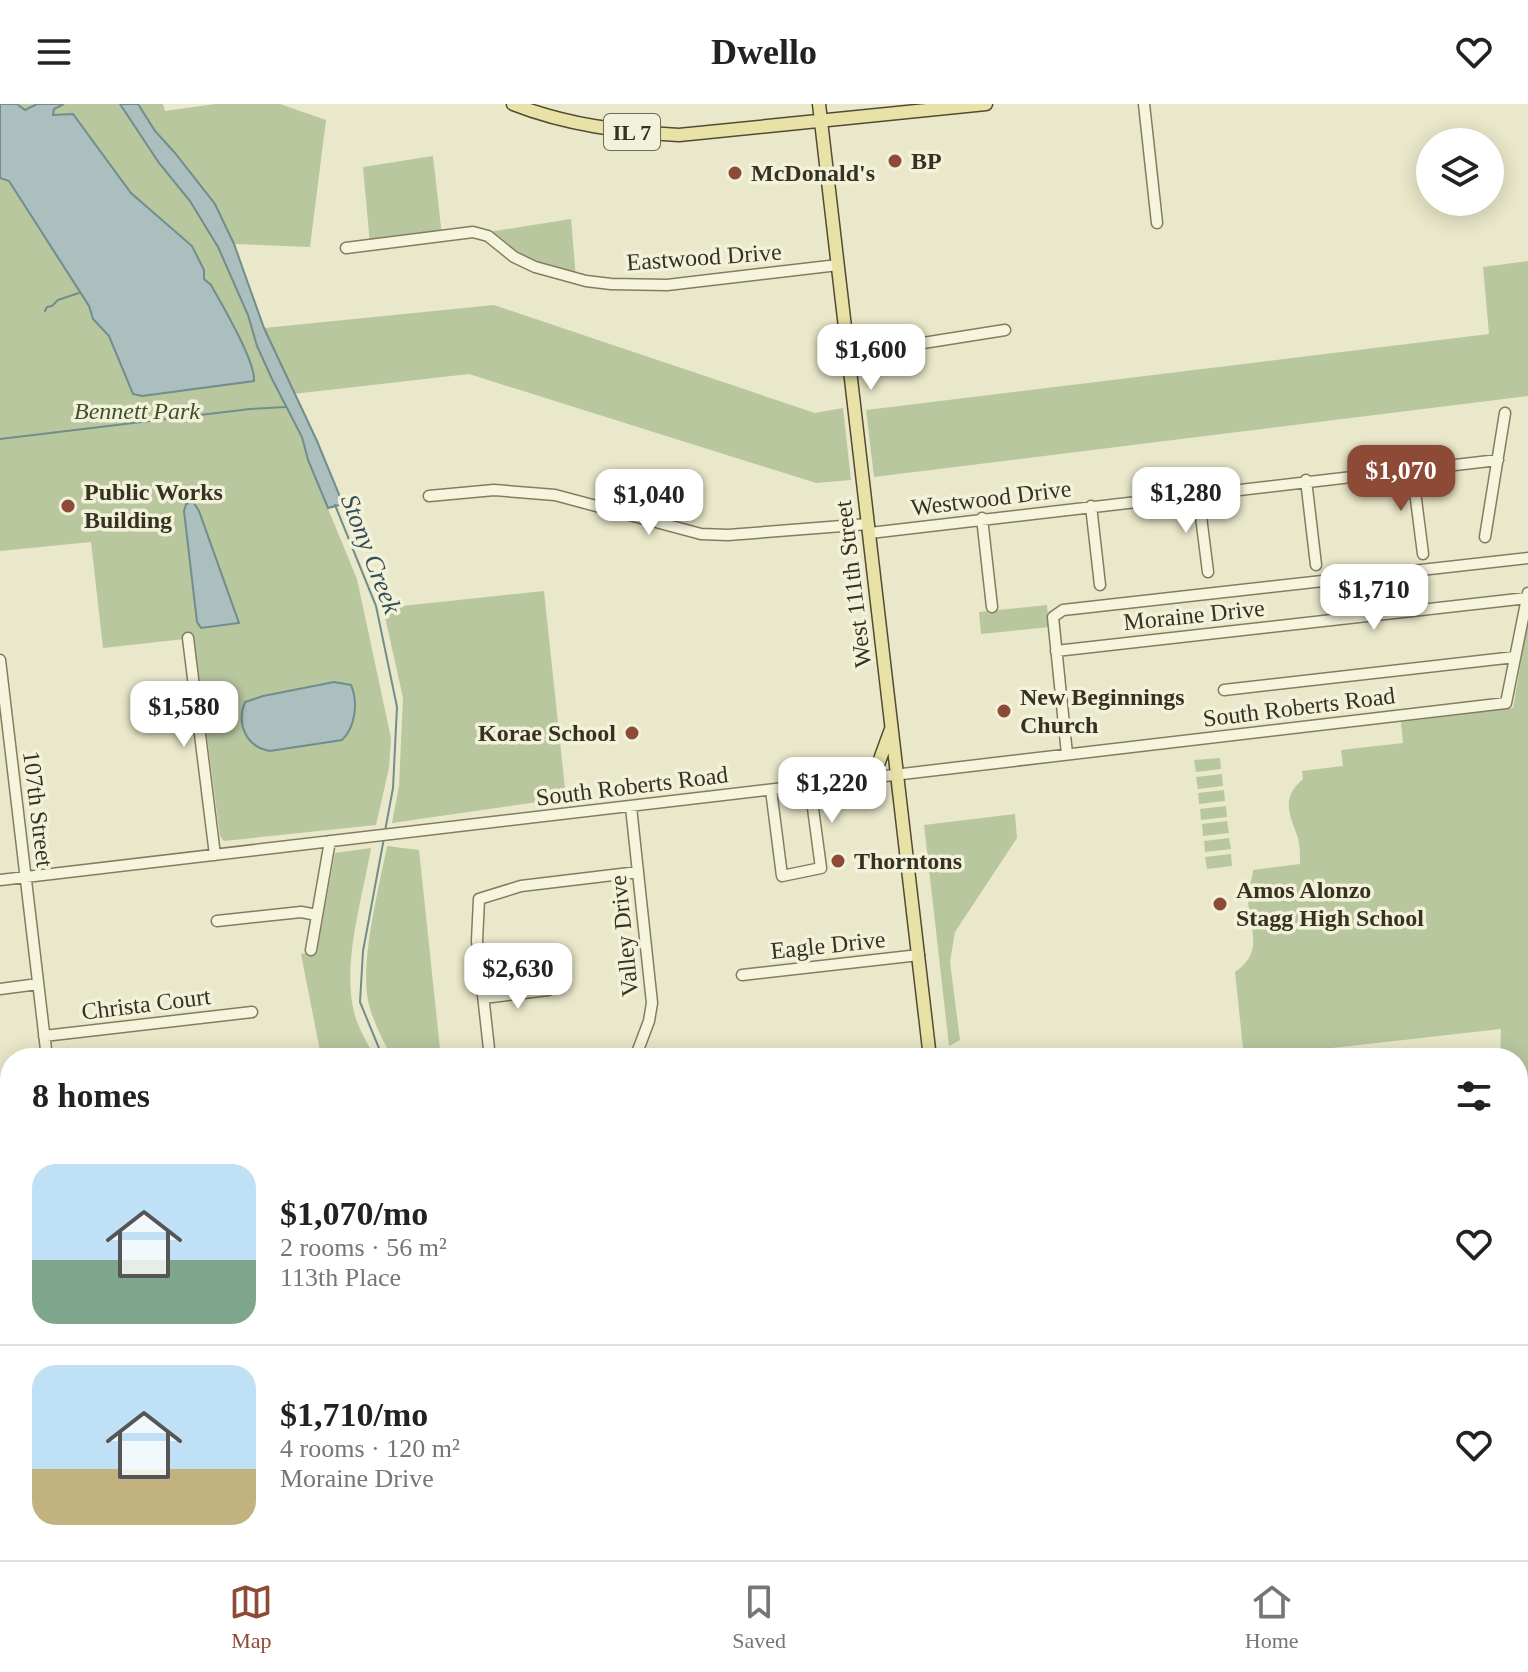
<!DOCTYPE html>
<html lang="en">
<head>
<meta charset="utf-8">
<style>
	:root { --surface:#fff; --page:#f6f6f6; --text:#222; --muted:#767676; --line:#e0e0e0; --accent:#8d4a37 }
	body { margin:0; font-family:"Times New Roman",serif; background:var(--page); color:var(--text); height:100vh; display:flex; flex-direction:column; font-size:30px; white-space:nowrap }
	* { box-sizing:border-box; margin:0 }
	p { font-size:26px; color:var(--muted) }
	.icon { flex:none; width:44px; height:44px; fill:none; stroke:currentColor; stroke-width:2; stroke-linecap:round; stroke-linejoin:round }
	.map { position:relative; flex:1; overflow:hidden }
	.details { position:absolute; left:0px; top:944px; width:1528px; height:512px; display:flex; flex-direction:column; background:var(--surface); border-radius:32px 32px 0 0; box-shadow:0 4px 20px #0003 }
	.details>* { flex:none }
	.fabs { position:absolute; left:1416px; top:24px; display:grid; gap:16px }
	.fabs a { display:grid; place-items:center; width:88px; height:88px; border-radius:50%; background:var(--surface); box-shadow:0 4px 20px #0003; font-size:40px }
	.price { position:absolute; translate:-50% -68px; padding:0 18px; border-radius:16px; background:#fff; color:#222; font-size:26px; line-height:52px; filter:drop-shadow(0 2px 4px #0008) }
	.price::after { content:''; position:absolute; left:50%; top:48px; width:24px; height:18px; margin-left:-12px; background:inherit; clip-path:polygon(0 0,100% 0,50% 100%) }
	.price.on { background:var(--accent); color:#fff }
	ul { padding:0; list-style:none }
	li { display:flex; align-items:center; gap:24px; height:200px; padding:0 32px }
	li+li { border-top:2px solid var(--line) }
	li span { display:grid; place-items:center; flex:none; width:224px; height:160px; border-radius:24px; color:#555 }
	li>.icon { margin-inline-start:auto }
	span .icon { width:96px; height:96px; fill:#fffc; stroke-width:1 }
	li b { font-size:34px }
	h2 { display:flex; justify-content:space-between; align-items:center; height:96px; padding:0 32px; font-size:34px }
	header { display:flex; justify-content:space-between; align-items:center; height:104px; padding:0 32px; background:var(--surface); font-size:36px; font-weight:700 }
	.tab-bar { display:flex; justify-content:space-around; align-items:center; height:112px; border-top:2px solid var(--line); background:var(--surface); font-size:22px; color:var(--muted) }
	.tab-bar a { display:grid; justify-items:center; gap:4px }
	.tab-bar .on { color:var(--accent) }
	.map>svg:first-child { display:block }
</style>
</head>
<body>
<header><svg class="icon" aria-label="menu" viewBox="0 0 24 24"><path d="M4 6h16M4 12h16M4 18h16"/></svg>Dwello<svg class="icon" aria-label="heart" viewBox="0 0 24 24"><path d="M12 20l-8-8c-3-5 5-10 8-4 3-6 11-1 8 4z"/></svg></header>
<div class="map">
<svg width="1528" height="1456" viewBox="0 0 1528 1456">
	<rect width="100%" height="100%" fill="#eae8ca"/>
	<path fill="#b9c79f" d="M0,0H120L159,59L190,97L218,143L248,211L257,242L272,276L302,333L308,356L357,475L391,634L389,664L376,721L224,737L220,732L194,534L103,544L91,438L0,447Z
		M138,0H163L165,7L215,0H280L326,16L310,143L234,140L215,100L175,49L155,27Z
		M433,52L442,132L370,141L363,63Z
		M571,115L576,174L535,163L482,129Z
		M1528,157V292L874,373L866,306L1489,230L1483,163Z
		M494,201L815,309L843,304L851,376L816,379L469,270L293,290L264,224Z
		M544,487L566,694L392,719L399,682L403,594L383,504Z
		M1047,501L1049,523L981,530L979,508Z
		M1528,516V1456H1476V1446H1518V954H1500L1501,925L1244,954L1235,868C1267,846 1247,823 1248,791C1248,782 1253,775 1253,766L1300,760C1300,752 1300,742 1298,734C1290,711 1280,695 1303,675L1302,667L1343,662L1341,646L1403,639L1401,618L1513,604Z
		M1220,654L1221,665L1196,668L1194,656Z
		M1222,670L1223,682L1198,685L1196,673Z
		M1224,686L1225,697L1199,700L1198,689Z
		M1226,702L1227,713L1201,716L1200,705Z
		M1015,710L1017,734L955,828L950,858L960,936L949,942L924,721Z
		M1227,717L1229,729L1203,732L1202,720Z
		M1229,734L1231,745L1205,748L1204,737Z
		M387,742L419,746L441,954H392C382,934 370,913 367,890C362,850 379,783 387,742Z
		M371,744C363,792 343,856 353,903C356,921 367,938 375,954H313L321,952L301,850L317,847L335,749Z
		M1231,750L1232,762L1207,765L1205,753Z
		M403,1446H588L595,1456H404Z"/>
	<path fill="#aabfbe" stroke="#718d8c" stroke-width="2" d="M0,0H17L25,6L37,0H64L54,5L53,11L73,10L131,89L192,142L204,166V175L211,181C222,201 256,258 254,277L142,292L133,290L109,232L93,215L89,202L9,77L0,74Z
		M120,0H138L155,27L175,49L215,100L234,140L264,224L317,337L343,400L328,404L308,356L302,333L272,275L257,242L248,211L218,143L190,97L159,59Z
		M190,399H194L199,407L239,519L201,524L197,518L184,407L186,400Z
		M334,578L351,581C358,597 356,623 342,636L270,647C246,643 236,620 245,598L263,592Z"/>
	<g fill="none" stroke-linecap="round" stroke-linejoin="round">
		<path stroke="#718d8c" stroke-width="2" d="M45,207L47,203L52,202L58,196L79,189
			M0,335L250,305L286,303
			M335,401L376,502L397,603L393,684L385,727
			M383,954L360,898L363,847L384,734
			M600,1446L607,1456"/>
		<g stroke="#857c60" stroke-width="13">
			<path id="minor" d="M1144,0L1157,119
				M346,144L473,128L488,132L514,153L535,163L586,177L611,180L667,181L838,161
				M879,246L1005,226
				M1412,364L1423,450
				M1306,376L1316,461
				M1198,389L1208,468
				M429,392L494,386L555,391L701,430L728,431L868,420
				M1091,402L1100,481
				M982,414L992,503
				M870,429L1498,356
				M1485,433L1505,309
				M188,534L215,751
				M1056,547L1527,494
				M0,556L47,954
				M1224,586L1515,553
				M1067,650L1053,513L1063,506L1528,454
				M771,686L782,772L821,764L810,682
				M631,703L652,899L649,917L635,954
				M0,776L1506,599L1528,489
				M217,817L301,808L317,811
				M311,846L330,737
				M742,871L919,851
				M0,885L38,880
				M484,894L548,886
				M44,932L252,908
				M490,954L477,837L479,795L521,782L638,768
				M0,996L10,995
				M0,1105L10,1104
				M0,1218L10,1217
				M0,1326L10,1325
				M0,1438L10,1437
				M350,1446L352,1456
				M685,1446L690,1456
				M848,1446L849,1456
				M1274,1446L1295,1456
				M103,1448L117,1446
				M803,1456L828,1453L842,1456
				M1071,1456L1155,1446
				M1307,1456L1314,1446
				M1431,1456L1448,1449L1450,1456"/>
		</g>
		<g stroke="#534a34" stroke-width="15">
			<path id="major" d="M513,0C566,21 623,28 679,31L986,0
				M819,0L930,954
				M862,676L879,658L891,625
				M988,1446L990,1456"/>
		</g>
		<use href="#minor" stroke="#f5f4dd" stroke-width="10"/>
		<use href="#major" stroke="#e8e2a7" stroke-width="12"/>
	</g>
	<g fill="#8d4a37" stroke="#f2f1d9" stroke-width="3">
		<circle cx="895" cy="57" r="8"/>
		<circle cx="735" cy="69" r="8"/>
		<circle cx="68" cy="402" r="8"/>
		<circle cx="1004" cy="607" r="8"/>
		<circle cx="632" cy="629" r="8"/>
		<circle cx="838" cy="757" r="8"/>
		<circle cx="1220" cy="800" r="8"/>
	</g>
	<g text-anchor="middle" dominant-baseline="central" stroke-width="7" stroke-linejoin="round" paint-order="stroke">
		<rect fill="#f2f1d9" stroke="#6f6b59" stroke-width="2" x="604" y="10" width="56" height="36" rx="6"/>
		<g font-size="22" font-weight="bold" fill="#373122">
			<text x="632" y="28">IL 7</text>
		</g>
		<g font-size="24" font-weight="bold" fill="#373122" stroke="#f2f1d9" text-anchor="start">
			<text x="911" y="57">BP</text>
			<text x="751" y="69">McDonald's</text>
			<text x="84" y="388">Public Works<tspan x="84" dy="28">Building</tspan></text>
			<text x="1020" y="593">New Beginnings<tspan x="1020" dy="28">Church</tspan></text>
			<text x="616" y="629" text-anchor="end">Korae School</text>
			<text x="854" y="757">Thorntons</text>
			<text x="1236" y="786">Amos Alonzo<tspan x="1236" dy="28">Stagg High School</tspan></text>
		</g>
		<g font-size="24" fill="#373122" stroke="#f2f1d9">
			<text transform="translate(704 153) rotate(-4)">Eastwood Drive</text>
			<text transform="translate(991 394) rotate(-7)">Westwood Drive</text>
			<text transform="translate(853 480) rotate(-97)">West 111th Street</text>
			<text transform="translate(1194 511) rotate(-6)">Moraine Drive</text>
			<text transform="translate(1299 603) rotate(-7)">South Roberts Road</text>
			<text transform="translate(632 682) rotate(-7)">South Roberts Road</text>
			<text transform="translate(38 705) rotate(83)">107th Street</text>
			<text transform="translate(624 832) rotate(-96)">Valley Drive</text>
			<text transform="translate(828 841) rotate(-6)">Eagle Drive</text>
			<text transform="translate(146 900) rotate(-7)">Christa Court</text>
		</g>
		<g font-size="24" font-style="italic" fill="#3f512b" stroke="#f2f1d9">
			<text x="137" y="307">Bennett Park</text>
		</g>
		<g font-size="26" font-style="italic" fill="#334f55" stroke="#f2f1d9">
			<text transform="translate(371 450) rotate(69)">Stony Creek</text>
		</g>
	</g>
</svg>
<div class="fabs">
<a><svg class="icon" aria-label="layers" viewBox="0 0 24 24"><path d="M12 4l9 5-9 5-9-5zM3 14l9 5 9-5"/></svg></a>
</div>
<b class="price" style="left:871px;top:288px">$1,600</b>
<b class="price on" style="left:1401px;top:409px">$1,070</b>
<b class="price" style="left:1186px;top:431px">$1,280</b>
<b class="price" style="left:649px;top:433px">$1,040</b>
<b class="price" style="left:1374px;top:528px">$1,710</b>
<b class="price" style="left:184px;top:645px">$1,580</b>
<b class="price" style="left:832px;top:721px">$1,220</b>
<b class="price" style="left:518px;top:907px">$2,630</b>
<section class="details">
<h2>8 homes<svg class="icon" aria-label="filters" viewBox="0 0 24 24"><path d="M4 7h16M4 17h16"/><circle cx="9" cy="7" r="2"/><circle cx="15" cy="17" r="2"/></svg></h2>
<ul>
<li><span style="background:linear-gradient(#bfe0f5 60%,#7fa58c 0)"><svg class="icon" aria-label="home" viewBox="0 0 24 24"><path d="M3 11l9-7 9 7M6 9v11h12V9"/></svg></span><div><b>$1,070/mo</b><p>2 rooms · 56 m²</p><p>113th Place</p></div><svg class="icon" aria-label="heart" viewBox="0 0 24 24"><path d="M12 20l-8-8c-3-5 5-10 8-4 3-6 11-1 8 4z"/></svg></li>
<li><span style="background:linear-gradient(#bfe0f5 65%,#c2b280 0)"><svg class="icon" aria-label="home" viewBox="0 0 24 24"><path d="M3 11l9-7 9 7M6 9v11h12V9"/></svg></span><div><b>$1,710/mo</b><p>4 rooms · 120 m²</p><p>Moraine Drive</p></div><svg class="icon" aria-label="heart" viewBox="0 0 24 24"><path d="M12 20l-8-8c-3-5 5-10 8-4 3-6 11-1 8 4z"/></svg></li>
</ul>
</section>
</div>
<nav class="tab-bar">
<a class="on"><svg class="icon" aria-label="map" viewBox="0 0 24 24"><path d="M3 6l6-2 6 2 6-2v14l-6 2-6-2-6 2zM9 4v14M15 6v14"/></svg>Map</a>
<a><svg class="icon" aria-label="saved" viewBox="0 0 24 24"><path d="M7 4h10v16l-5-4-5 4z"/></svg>Saved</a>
<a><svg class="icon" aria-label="home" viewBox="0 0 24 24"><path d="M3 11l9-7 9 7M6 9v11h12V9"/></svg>Home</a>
</nav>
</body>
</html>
